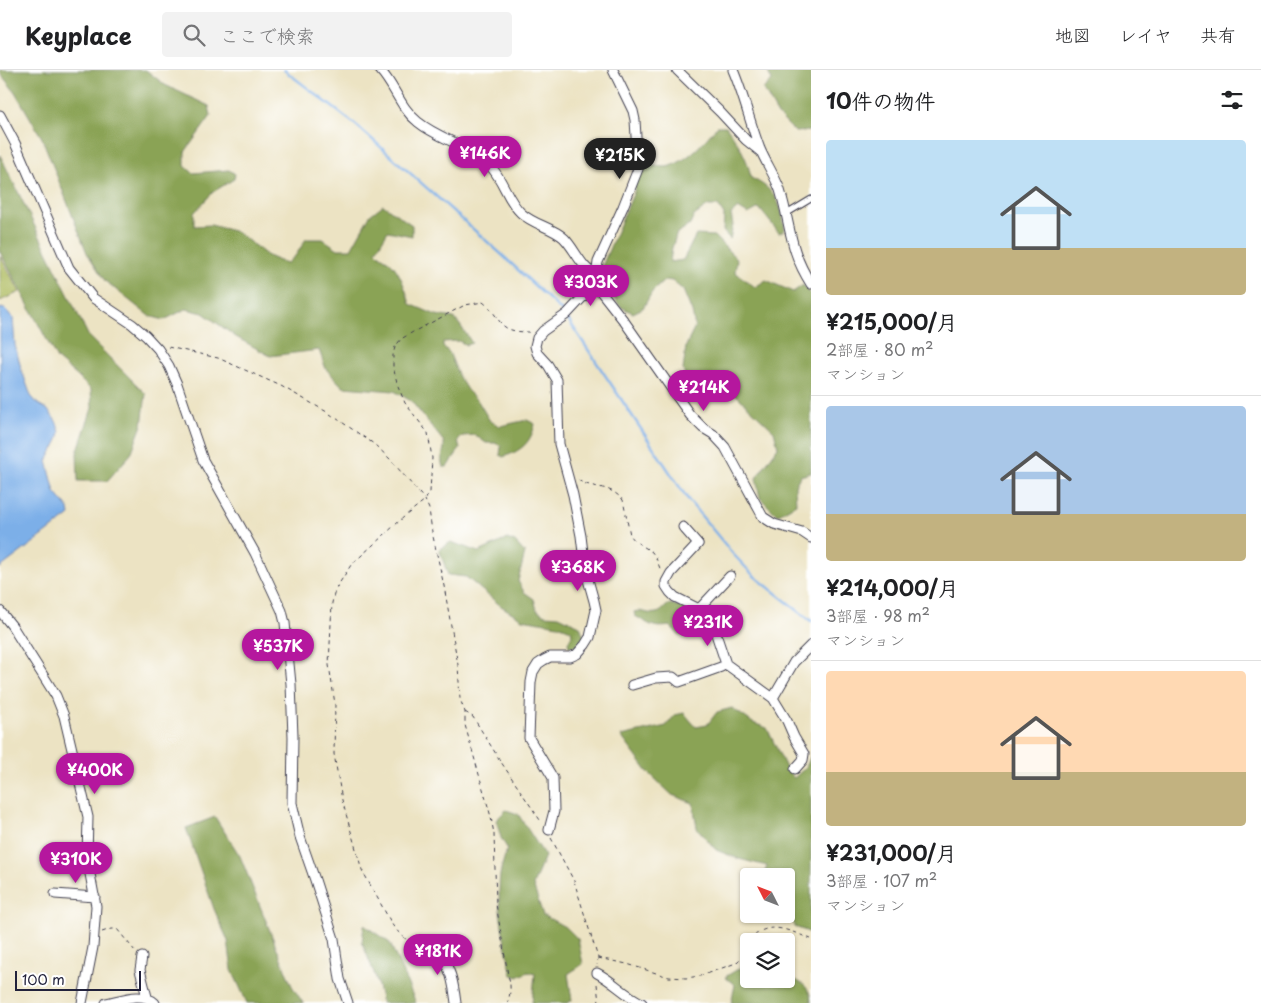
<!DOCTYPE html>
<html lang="ja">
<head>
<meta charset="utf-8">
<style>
	:root { --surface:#fff; --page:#f2f2f2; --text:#202124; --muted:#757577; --line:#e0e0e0; --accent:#b5179e }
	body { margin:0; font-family:"Playpen Sans","Klee One",sans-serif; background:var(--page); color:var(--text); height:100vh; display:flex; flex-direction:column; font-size:19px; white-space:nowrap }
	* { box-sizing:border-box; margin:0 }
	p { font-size:16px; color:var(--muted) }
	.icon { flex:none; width:28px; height:28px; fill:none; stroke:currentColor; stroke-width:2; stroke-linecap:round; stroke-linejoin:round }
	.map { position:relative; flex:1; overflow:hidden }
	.drawer { display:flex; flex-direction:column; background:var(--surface); width:450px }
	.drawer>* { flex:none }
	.needle { width:32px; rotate:312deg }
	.buttons { position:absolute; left:740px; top:798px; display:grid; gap:10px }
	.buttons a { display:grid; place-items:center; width:55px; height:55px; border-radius:5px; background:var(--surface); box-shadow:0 1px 4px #0004; font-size:25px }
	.scale { position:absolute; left:15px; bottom:12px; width:126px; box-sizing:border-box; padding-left:5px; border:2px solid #22223b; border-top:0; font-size:14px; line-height:18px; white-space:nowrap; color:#22223b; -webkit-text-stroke:4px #fff; paint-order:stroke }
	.price { position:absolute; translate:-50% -42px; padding:0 11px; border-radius:18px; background:var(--accent); color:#fff; font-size:16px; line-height:32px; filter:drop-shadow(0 1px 2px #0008) }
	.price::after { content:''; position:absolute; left:50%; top:30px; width:15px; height:11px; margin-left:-8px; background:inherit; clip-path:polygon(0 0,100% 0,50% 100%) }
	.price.active { background:#222; color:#fff }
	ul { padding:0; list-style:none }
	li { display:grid; align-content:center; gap:10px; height:265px; padding:0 15px }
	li+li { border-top:1px solid var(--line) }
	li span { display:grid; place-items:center; height:155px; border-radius:5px; color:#555 }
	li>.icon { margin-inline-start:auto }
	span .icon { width:90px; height:90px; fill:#fffc; stroke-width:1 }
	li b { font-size:21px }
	h2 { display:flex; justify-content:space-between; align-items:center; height:60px; padding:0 15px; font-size:21px }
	header { display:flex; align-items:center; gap:30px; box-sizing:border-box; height:70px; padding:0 25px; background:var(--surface); border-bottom:1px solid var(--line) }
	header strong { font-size:24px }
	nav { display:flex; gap:28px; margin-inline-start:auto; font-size:18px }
	.search { width:350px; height:45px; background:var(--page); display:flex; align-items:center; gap:12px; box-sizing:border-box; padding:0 18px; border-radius:5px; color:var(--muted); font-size:19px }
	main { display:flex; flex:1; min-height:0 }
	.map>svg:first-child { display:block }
</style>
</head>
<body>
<header>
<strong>Keyplace</strong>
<div class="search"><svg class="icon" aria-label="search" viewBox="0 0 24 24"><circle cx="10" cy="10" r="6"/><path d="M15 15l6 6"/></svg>ここで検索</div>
<nav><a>地図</a><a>レイヤ</a><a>共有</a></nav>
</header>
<main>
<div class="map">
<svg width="811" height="933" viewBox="0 0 811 933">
	<rect width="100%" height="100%" fill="#fff"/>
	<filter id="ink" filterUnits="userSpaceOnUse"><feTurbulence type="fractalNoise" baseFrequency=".02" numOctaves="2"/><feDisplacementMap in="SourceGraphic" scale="10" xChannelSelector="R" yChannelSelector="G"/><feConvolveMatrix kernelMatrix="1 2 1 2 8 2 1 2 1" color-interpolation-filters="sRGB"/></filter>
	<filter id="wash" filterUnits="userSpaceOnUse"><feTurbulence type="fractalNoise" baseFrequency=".0096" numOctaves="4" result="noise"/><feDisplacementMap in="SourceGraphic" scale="20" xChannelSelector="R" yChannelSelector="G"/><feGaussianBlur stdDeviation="1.12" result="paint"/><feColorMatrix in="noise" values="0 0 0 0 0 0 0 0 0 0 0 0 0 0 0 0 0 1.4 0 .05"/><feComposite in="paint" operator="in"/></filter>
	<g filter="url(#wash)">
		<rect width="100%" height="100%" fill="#ece3c3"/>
		<path fill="#aebb5e" stroke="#686e4c" d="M0,186L20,222L0,231Z"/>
		<path fill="#8aa355" stroke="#566248" d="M0,0H146L165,15L209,36L211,46L185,82V96L193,103L229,100L235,104L234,109L213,122L194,143V156L211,155L237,162L268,186L286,194L296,185L306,169H323L338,179H351L370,145L383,135L412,155V166L388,161L376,181C380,186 384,188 389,191C400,200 406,221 410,234L436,245L454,248L460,255L472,273L466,275L459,271L443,272V277L449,282L459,307L467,320L478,331L490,351L500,356L527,350L535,354C531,373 521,381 503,387L500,385L501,376L495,373H486L475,365L463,366L458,371L460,379L447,397H443C439,387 445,383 444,372L411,331L394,321L343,317L326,299L319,280L270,286L236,267L203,243L186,239L164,250L149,246L105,211L87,183L42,68L15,22L0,3Z
			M767,0H811V61L795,62L778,45L763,19L772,11Z
			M717,56H726C738,73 748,88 751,108C777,120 781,134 785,160L779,163L759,138L748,144L738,138L731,144L733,155L730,169L723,161L724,145L718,136H708L694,146L690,155L677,163L672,178L670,192L683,190L696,165L714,166L737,189L735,202L755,217L766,210L793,222L803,215L811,225V403L800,406L795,416L796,434L777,445L760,428L756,408L778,377L774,361L736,325L718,320L701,325L691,319L683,300L686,276L695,257L692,242L683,220L672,211L665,210L652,222L643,238L633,243L621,237L603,215L602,196L634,122L641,78L649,82L654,96C659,96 665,98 670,96C689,90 705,71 717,56Z
			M0,85L89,267L146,324L142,355L131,384L107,411H78L77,383L92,338L91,320L77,306L57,289L0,182Z
			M507,469L515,472L525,483L518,511L524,522L534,529L537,540L545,545L559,546L580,556L584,567L577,576L569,577L568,572L572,565L571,560L558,555L522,549L501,536L466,507L448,505L439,479L451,472L479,482Z
			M670,534C683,537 701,540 702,556L689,567L679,565L670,556C652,559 650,554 635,546L634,542C642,539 648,545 656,543C663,542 664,536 670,534Z
			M732,638L753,653L767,658L787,700L794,708L806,697L811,685V863L795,857L788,845L792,832L786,828V806H765L764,804L767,796L739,789L716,780L697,758L693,733L672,725L647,701L621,666L666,656L675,645L684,643L696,657L707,655L717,642Z
			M506,740L518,744L545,786L533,815L543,845L567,858L578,869L583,894L568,904L572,930L568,933H532L535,904L528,902L518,907L512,905C505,873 496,838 500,805C501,796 505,787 507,778L501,768L496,750Z
			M215,747L240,786L292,916L303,933H247L232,900L228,871L214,839L186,758Z
			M364,855L390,873L416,933H382L376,908L362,872Z
			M743,896H749V909H786V906C801,912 811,916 811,933H731L735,915L725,907Z"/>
		<path fill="#7bafe8" stroke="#4e6892" d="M0,238L5,239L13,248L15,275L21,298L31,326L38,334L47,339L56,351L60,362L58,370L47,391L55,422L69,439L70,445L0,498Z"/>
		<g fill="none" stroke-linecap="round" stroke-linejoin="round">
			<path stroke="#7bafe8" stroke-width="2.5" d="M284,0L356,55L500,183L564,243
				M567,248L689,431L733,484L753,505L811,551"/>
		</g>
	</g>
	<g filter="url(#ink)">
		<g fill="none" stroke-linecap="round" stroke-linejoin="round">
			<g stroke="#403f4f" stroke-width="7">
				<path id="lane" d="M786,144L811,129"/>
			</g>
			<g stroke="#403f4f" stroke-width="11">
				<path id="street" d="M380,0C395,16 400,38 418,52C440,70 473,76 492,98C504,112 508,131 521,143C534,155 552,157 564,168C575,179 582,199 596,205
					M677,0L720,42L746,70L761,82
					M733,0C744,26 750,53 760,79C766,93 775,106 780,120C791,156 789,180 811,214
					M0,45L15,73L69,198L93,228L132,254L146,266L158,279L169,296L177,314L203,390L255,483L282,541L285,553L291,614L293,667L292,733L300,767L315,810L334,869L340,909L348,933
					M595,214L624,251L690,345L703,358L713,364L725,377L763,447L774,454L802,462L811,468
					M683,457L698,474L671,503L666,512V516L670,522L675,527L699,539L710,552L715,561L726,594L773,628L787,651L794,667L804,684L803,690L795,699
					M699,539L730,506
					M0,541L12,556L56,626L64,646L88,747L87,788L96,836L93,877L82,933
					M632,615L656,608L673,607L679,612L721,597L726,594
					M773,628L794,592L811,575
					M549,760L554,741L553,708L529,668L531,612L533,602L538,594L544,590L550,587H570L577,584L585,575L590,567L596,540L594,531L585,499L581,466L573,425L559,374L557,310L548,295L537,283L535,276L537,268L543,261L567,244L595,214L598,192L623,137L638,99L635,50L633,41L613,0
					M55,824L95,827
					M420,877C424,879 431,879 435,882C451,892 454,917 456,933
					M142,887L140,900L147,927
					M597,903C613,911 624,925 642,933
					M106,933C122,930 142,921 155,933"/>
			</g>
			<path stroke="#403f4f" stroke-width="1" stroke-dasharray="4 4" stroke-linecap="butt" d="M168,277L218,288L281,316L327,342L374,374L390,389L425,430L429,439L432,462L444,516L458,595L460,629L465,642V655L491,747L494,764L496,834L508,905C511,913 511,925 507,933
				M578,410C593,420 608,413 623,430L630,465L635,471L652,482L656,488L661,501
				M465,642L473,647L501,692L542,753
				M551,768L574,811L589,859L598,888L597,895
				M102,862L111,859H117L135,881
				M750,871C766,848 790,861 811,869
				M412,874L401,865L393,856L362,800L342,730L334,684L335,634L329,595L332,533L335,520L351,495L405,446L425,430L430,422L432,388L428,363L405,333L398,316L393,297V285L395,277L401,269L413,262L465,235L483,232C504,249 495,262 529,262
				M598,888L627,894L669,907L686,908L700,906L736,893L741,888L749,873
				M597,914L599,933"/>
			<use href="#lane" stroke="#fff" stroke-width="4.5"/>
			<use href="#street" stroke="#fff" stroke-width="9"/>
		</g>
	</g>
</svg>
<div class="buttons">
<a><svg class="needle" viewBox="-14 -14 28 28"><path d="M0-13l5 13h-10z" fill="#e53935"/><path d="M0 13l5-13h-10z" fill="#757577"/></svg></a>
<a><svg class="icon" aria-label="layers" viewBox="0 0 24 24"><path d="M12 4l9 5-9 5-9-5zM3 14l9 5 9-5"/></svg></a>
</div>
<div class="scale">100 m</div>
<b class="price" style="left:485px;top:108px">¥146K</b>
<b class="price active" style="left:620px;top:110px">¥215K</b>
<b class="price" style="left:591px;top:237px">¥303K</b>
<b class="price" style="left:704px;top:342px">¥214K</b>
<b class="price" style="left:578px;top:522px">¥368K</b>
<b class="price" style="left:708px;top:577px">¥231K</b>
<b class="price" style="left:278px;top:601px">¥537K</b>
<b class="price" style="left:95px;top:725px">¥400K</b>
<b class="price" style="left:76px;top:814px">¥310K</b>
<b class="price" style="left:438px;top:906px">¥181K</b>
</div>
<section class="drawer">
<h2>10件の物件<svg class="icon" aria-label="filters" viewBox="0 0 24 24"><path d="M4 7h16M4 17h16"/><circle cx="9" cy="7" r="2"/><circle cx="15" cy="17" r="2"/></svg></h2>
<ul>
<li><span style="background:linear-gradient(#bfe0f5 70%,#c2b280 0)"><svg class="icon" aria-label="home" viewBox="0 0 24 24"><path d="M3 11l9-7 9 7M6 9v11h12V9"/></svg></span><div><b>¥215,000/月</b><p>2部屋 · 80 m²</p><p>マンション</p></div></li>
<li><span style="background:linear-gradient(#a9c7e8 70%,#c2b280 0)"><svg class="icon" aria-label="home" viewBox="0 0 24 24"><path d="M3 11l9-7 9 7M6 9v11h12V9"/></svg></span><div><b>¥214,000/月</b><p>3部屋 · 98 m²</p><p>マンション</p></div></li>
<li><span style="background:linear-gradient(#ffd9b3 65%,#c2b280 0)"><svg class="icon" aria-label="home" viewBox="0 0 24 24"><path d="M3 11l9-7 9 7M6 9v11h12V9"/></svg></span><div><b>¥231,000/月</b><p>3部屋 · 107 m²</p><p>マンション</p></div></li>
</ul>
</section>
</main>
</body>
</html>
